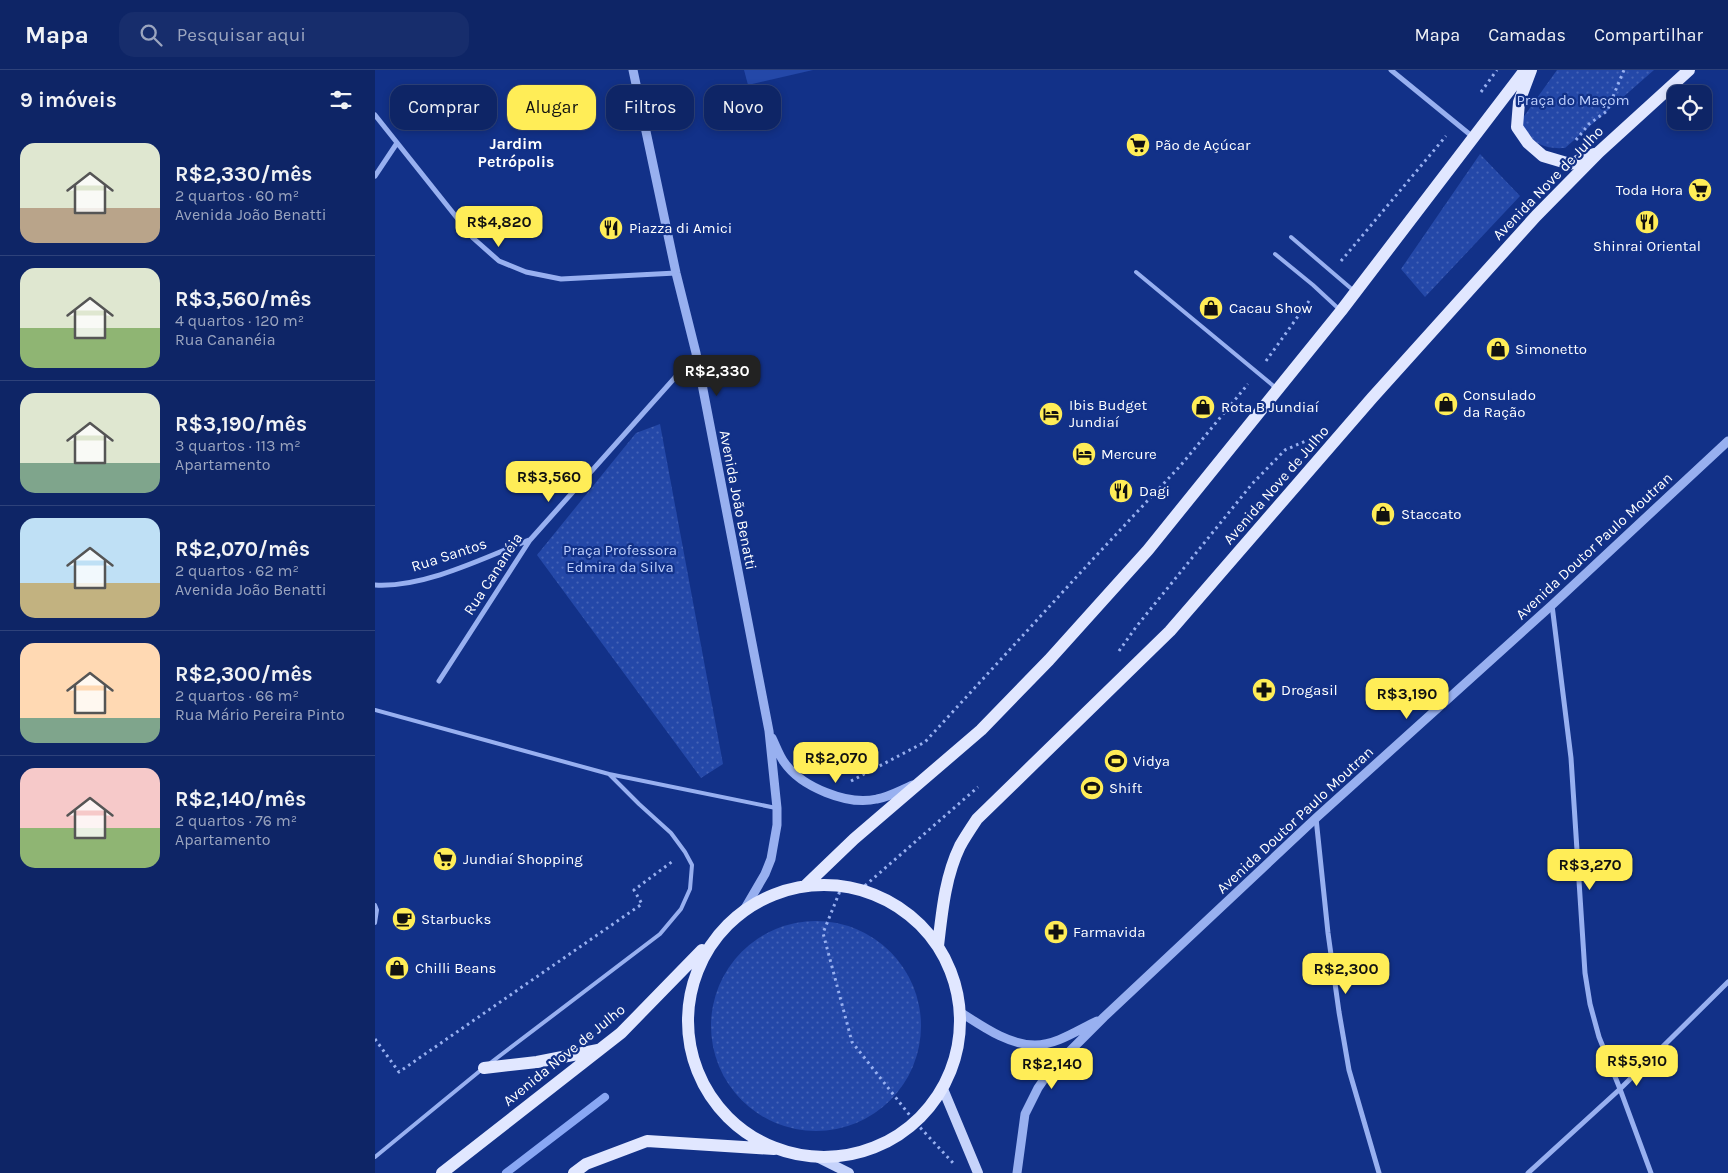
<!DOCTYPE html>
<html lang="pt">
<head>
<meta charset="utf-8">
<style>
	:root { --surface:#0e2566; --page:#172d6c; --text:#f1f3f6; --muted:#9ba5bf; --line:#2e427a; --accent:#ffed57 }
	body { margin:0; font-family:Karla,sans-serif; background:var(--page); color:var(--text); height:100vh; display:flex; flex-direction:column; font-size:19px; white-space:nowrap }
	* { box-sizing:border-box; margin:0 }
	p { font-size:16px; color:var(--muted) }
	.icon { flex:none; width:28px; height:28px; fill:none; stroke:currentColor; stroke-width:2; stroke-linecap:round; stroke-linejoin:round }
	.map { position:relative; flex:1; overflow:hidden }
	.panel { display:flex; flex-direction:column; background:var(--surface); width:375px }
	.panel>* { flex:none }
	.banner { position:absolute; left:15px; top:15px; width:475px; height:45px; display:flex; gap:10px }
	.tools { position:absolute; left:1292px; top:15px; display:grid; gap:10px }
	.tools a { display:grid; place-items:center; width:45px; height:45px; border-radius:10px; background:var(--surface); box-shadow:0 2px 8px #0003,0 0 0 1px var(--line); font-size:25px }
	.price { position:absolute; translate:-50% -42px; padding:0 11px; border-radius:10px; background:var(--accent); color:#111; font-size:16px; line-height:32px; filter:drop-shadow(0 1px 2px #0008) }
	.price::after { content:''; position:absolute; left:50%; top:30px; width:15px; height:11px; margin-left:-8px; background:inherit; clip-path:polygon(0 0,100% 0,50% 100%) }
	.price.selected { background:#222; color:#fff }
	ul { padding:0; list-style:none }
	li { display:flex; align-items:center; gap:15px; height:125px; padding:0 20px }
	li+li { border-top:1px solid var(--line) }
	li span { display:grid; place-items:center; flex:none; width:140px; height:100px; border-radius:15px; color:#555 }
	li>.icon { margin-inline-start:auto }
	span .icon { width:60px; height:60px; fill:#fffc; stroke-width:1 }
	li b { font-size:21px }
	h2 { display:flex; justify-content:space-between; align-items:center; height:60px; padding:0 20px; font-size:21px }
	.tag { padding:0 18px; border-radius:15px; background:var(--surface); box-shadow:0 2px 8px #0003,0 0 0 1px var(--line); font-size:18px; line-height:45px }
	.tag.selected { background:var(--accent); color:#111 }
	header { display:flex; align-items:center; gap:30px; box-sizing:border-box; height:70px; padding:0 25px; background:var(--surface); border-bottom:1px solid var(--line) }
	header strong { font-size:24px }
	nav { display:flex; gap:28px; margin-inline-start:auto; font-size:18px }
	.search { width:350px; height:45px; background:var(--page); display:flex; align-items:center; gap:12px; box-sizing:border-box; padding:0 18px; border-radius:15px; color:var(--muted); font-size:19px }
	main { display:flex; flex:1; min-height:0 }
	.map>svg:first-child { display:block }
</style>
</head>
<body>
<header>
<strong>Mapa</strong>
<div class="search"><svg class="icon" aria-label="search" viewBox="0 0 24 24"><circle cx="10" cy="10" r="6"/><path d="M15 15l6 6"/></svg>Pesquisar aqui</div>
<nav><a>Mapa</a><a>Camadas</a><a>Compartilhar</a></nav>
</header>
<main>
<section class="panel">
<h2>9 imóveis<svg class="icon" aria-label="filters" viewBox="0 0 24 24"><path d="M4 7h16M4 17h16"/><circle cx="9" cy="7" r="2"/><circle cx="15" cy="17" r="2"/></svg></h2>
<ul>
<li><span style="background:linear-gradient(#dfe7d0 65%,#b9a48a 0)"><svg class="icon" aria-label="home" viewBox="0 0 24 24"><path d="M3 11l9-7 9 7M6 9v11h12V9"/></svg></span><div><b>R$2,330/mês</b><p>2 quartos · 60 m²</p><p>Avenida João Benatti</p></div></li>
<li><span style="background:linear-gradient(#dfe7d0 60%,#8fb573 0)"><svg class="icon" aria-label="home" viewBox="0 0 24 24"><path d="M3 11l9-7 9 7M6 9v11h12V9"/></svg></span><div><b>R$3,560/mês</b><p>4 quartos · 120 m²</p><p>Rua Cananéia</p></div></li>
<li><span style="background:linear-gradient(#dfe7d0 70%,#7fa58c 0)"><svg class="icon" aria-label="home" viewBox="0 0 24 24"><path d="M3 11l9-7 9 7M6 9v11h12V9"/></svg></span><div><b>R$3,190/mês</b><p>3 quartos · 113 m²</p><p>Apartamento</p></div></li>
<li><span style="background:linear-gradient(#bfe0f5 65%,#c2b280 0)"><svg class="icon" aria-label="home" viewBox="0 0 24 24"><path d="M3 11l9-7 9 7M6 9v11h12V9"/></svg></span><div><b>R$2,070/mês</b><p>2 quartos · 62 m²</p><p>Avenida João Benatti</p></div></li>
<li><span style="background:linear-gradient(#ffd9b3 75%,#7fa58c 0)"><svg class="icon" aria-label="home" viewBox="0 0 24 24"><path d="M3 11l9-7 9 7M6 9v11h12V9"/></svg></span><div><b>R$2,300/mês</b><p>2 quartos · 66 m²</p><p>Rua Mário Pereira Pinto</p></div></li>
<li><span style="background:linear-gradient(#f6c9c9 60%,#8fb573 0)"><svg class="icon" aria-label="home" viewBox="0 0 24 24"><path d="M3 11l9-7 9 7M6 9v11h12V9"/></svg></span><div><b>R$2,140/mês</b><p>2 quartos · 76 m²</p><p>Apartamento</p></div></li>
</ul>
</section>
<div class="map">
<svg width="1353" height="1103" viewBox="0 0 1353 1103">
	<defs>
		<pattern id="grass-dots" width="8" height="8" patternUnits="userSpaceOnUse" patternTransform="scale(1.25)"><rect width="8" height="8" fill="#2448a8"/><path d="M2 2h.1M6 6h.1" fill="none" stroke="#4563b5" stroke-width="1.8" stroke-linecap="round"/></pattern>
	</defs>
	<rect width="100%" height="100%" fill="#123188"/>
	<path fill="url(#grass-dots)" d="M1182,0H1279L1190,78C1169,79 1163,75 1148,62L1147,49Z
		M1105,84L1145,126L1050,227L1026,199Z
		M285,354L348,694L326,708L162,485L261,363Z
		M336 956a105 105 0 1 1 210 0a105 105 0 1 1-210 0Z"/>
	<path fill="#2448a8" d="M369,0H438L373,15Z"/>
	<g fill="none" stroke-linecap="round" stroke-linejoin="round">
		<path stroke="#89a7f4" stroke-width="8" d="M131,1103L230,1027"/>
		<path stroke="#98b0f0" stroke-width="3" stroke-dasharray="2.5 4" stroke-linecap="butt" d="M1106,22L1122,0
			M1201,70L1214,54L1232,41L1249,0
			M966,191L1071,66
			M891,291L934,231
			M744,581L761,557L877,414L910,380L933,370
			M476,711L550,672L718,489L806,395L873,314
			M467,816L448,863L477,972L540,1052L579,1094
			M485,820L603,717
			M0,969L24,1002L267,834L259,820L298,791"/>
		<path stroke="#98b0f0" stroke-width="4" d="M916,167L979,221
			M900,184L938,215L965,240
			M761,202L901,318
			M0,640L234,704L264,734L296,763L310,782L317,795L315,819L306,839L285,864L114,994
			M234,704L401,738
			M0,835L2,840L0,853
			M0,1087L106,1000"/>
		<path stroke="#98b0f0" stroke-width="5" d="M1016,0L1098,67
			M0,45L98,168L124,191L151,202L186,209L301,203
			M0,106L22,73
			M0,515C49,518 109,488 154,470
			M1177,535L1196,688L1210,903L1215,934L1224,967L1245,1019L1276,1103
			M64,611L155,470L321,284
			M941,748L953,863L964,942L974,1000L1004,1103
			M1153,1103L1245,1019L1353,912"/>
		<path stroke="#98b0f0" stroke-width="9" d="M258,0L301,203L321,283L394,661L402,738V755L396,789L390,804L369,840
			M397,668C401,676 404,685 409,692C426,717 473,736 502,729C514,727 526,720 538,715
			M585,942C607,956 633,975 660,975C681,975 703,960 722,951
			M642,1103L650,1044L663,1018L674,1002L729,947L941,748L1177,535L1353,371"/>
		<path stroke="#c6d3fb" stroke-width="10" d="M568,1019L603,1103
			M442,1087L474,1103"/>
		<path stroke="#e1e7ff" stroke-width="12" d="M1156,0L1144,32L1142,57L1153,73L1168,86L1195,94L1219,84
			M313 951a136 136 0 1 1 272 0a136 136 0 1 1-272 0Z
			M430,816L479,769L606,660L674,590L773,480L966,241L1150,0
			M563,876C567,842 570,807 585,776C590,767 596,758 602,749L795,561L997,328L1161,146L1224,82L1314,0
			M109,998L162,992L223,980
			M67,1103L246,963L327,880
			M199,1103L211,1094L272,1071L399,1079"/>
	</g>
	<defs>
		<g id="supermarket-disc" transform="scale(1.25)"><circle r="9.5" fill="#ffed57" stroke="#123188"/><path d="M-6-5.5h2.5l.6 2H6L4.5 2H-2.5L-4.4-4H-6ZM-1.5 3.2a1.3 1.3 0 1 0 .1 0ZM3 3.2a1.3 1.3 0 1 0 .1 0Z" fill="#111"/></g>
		<g id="restaurant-disc" transform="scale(1.25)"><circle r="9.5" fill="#ffed57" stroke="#123188"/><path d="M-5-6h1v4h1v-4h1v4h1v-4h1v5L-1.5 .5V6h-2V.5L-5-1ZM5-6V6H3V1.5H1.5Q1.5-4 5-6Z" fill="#111"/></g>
		<g id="shop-disc" transform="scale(1.25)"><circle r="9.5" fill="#ffed57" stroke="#123188"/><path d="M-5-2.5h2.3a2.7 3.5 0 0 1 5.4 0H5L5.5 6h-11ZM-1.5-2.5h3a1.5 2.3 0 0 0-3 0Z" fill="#111"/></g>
		<g id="hotel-disc" transform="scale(1.25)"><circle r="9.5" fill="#ffed57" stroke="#123188"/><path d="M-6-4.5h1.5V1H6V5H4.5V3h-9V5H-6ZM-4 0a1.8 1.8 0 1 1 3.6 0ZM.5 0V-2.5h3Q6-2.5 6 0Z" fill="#111"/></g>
		<g id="pharmacy-disc" transform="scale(1.25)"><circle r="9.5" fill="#ffed57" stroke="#123188"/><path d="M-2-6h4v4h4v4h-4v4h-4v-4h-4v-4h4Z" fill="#111"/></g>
		<g id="stadium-disc" transform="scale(1.25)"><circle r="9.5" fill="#ffed57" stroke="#123188"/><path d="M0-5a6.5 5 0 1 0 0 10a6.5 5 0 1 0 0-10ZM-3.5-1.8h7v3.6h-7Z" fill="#111"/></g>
		<g id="cafe-disc" transform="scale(1.25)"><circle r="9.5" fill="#ffed57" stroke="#123188"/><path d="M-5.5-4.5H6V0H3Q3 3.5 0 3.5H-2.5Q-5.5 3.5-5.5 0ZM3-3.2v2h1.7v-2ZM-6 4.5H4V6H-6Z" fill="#111"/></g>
	</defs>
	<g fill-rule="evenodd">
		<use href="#supermarket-disc" x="763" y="75"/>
		<use href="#supermarket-disc" x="1325" y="120"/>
		<use href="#restaurant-disc" x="1272" y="152"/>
		<use href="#restaurant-disc" x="236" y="158"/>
		<use href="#shop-disc" x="836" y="238"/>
		<use href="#shop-disc" x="1123" y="279"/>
		<use href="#shop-disc" x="1071" y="334"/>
		<use href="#shop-disc" x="828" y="337"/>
		<use href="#hotel-disc" x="676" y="344"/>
		<use href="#hotel-disc" x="709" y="384"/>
		<use href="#restaurant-disc" x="746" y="421"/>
		<use href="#shop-disc" x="1008" y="444"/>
		<use href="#pharmacy-disc" x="889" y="620"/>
		<use href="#stadium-disc" x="741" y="691"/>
		<use href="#stadium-disc" x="717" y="718"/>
		<use href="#supermarket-disc" x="70" y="789"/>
		<use href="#cafe-disc" x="29" y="849"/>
		<use href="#pharmacy-disc" x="681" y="862"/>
		<use href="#shop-disc" x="22" y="898"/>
	</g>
	<g text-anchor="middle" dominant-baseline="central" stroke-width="4.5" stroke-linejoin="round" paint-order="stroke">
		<g font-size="15" fill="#becffc" stroke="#123188">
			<text x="1198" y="30">Praça do Maçom</text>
			<text x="245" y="480">Praça Professora<tspan x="245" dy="17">Edmira da Silva</tspan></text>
		</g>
		<g font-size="15" fill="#fff" stroke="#123188" text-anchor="start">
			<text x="780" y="75">Pão de Açúcar</text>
			<text x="1308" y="120" text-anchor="end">Toda Hora</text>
			<text x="254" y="158">Piazza di Amici</text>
			<text x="1272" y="176" text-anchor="middle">Shinrai Oriental</text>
			<text x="854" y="238">Cacau Show</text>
			<text x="1140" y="279">Simonetto</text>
			<text x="1088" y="325">Consulado<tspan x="1088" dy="17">da Ração</tspan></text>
			<text x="694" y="335">Ibis Budget<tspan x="694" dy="17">Jundiaí</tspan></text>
			<text x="846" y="337">Rota B Jundiaí</text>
			<text x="726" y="384">Mercure</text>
			<text x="764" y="421">Dagi</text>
			<text x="1026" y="444">Staccato</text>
			<text x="906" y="620">Drogasil</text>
			<text x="758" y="691">Vidya</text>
			<text x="734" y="718">Shift</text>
			<text x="88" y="789">Jundiaí Shopping</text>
			<text x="46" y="849">Starbucks</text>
			<text x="698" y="862">Farmavida</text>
			<text x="40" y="898">Chilli Beans</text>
		</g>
		<g font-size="15" fill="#fff" stroke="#123188">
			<text transform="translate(1173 113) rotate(-46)">Avenida Nove de Julho</text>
			<text transform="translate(901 415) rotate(-49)">Avenida Nove de Julho</text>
			<text transform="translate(363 430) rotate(79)">Avenida João Benatti</text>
			<text transform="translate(1219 476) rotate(-43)">Avenida Doutor Paulo Moutran</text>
			<text transform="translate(74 485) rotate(-18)">Rua Santos</text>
			<text transform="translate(118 504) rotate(-57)">Rua Cananéia</text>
			<text transform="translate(920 750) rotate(-43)">Avenida Doutor Paulo Moutran</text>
			<text transform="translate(189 985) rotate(-39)">Avenida Nove de Julho</text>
		</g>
		<g font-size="16" font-weight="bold" fill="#fff" stroke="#123188">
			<text x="141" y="73">Jardim<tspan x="141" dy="18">Petrópolis</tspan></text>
		</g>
	</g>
</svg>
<div class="tools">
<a><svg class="icon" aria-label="locate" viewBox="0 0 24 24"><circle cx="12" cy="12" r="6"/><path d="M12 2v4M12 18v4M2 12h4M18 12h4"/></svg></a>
</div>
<b class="price" style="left:124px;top:178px">R$4,820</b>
<b class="price selected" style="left:342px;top:327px">R$2,330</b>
<b class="price" style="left:174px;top:433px">R$3,560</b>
<b class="price" style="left:1032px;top:650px">R$3,190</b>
<b class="price" style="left:461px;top:714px">R$2,070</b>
<b class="price" style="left:1215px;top:821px">R$3,270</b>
<b class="price" style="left:971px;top:925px">R$2,300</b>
<b class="price" style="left:1262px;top:1017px">R$5,910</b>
<b class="price" style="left:677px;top:1020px">R$2,140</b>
<div class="banner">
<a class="tag">Comprar</a>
<a class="tag selected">Alugar</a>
<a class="tag">Filtros</a>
<a class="tag">Novo</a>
</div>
</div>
</main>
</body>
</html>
